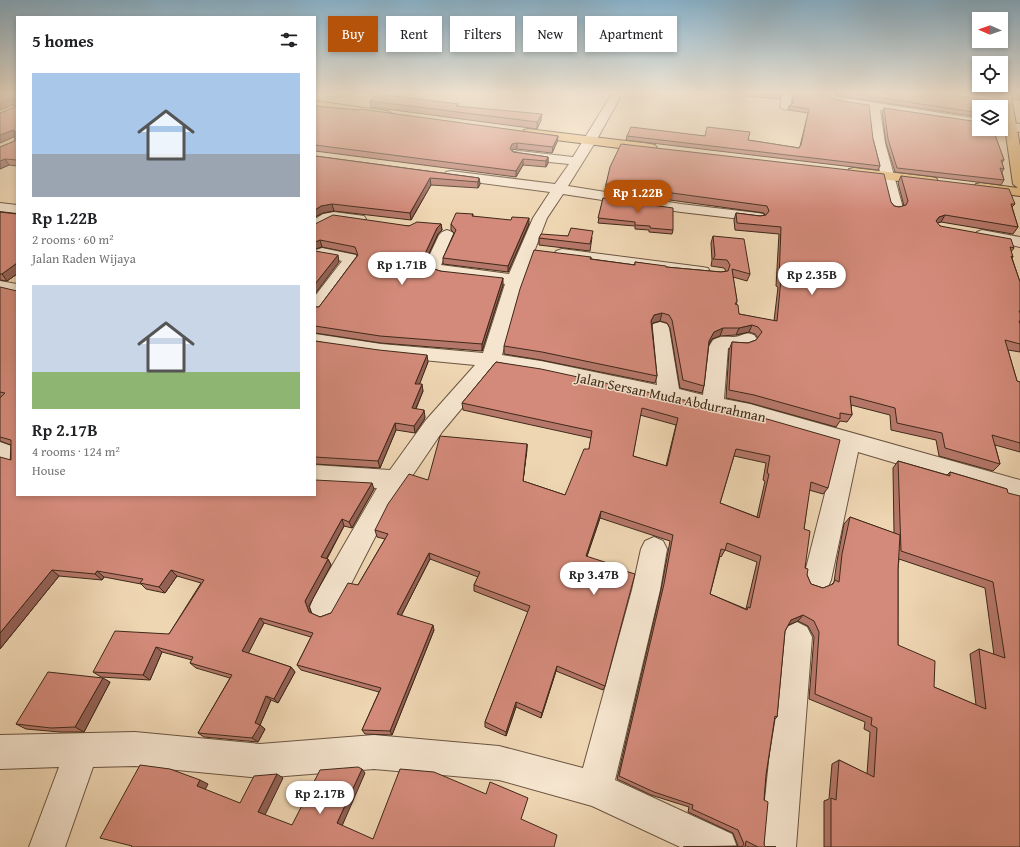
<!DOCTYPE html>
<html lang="en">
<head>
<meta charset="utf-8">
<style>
	:root { --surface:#fff; --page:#f2f2f2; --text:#202124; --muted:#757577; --accent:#b45309 }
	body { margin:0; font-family:"Gentium Book Plus",serif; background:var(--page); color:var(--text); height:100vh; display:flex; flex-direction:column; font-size:15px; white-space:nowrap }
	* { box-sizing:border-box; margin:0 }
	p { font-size:13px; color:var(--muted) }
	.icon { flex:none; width:22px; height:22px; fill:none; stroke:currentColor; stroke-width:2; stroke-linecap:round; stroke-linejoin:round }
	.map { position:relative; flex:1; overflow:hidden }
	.sheet { position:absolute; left:16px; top:16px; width:300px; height:480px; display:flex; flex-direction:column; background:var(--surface); border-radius:0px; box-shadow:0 2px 6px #0003 }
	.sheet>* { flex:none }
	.top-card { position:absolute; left:328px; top:16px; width:380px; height:36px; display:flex; gap:8px }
	.needle { width:26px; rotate:272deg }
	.tools { position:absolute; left:972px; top:12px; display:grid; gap:8px }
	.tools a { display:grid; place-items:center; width:36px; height:36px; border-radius:0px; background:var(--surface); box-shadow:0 2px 6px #0003; font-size:20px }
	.price { position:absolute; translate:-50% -34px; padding:0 9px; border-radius:14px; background:#fff; color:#222; font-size:13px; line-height:26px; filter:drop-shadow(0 1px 2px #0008) }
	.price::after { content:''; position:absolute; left:50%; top:24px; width:12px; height:9px; margin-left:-6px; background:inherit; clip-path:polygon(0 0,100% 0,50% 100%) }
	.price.on { background:var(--accent); color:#fff }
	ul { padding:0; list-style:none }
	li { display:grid; align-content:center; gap:8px; height:212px; padding:0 16px }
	li span { display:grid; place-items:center; height:124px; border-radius:0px; color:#555 }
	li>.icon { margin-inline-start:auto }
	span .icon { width:72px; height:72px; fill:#fffc; stroke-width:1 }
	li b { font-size:17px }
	h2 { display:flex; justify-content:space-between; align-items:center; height:48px; padding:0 16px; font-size:17px }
	.tag { padding:0 14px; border-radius:0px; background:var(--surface); box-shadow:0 2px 6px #0003; font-size:14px; line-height:36px }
	.tag.on { background:var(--accent); color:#fff }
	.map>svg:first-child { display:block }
</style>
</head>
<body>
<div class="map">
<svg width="1020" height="847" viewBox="0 0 1020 847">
	<rect width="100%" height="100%" fill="#efd6b3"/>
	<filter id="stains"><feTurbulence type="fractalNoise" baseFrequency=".005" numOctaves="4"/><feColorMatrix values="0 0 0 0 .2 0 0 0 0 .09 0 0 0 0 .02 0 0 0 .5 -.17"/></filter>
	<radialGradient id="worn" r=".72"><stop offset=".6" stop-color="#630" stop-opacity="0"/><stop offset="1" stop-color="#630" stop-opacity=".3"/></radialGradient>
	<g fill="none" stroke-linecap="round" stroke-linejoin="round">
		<g stroke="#6b5440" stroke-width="2">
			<path id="minor" d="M613,92H623L596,141L568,186L681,204L758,213L763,214L765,217L763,220L758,221L681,212L563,194L547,218L524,278L525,280L518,296L502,355L541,361L657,385L651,328L653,324L660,322L667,324L669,328L679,389L703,395L708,348L713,340C724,334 731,339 739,336C746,334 745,332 754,335L757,339L752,347L745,349L728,348L724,399L750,404L1020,480V500L858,452L831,580L827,589L817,593L807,589L803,580L837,446L750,420L541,375L496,367L442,432L389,510L334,617L324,621L314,617L310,607L314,597L377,488L315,485V465L390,470L426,420L475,365L381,356L315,346V334L381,344L483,353L505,284L441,276L428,272L425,265L439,235L442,232L447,230L452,232L455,235L441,265L509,274L533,218L550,192L451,179L446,178L444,175L446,172L451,171L555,184L569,164L519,159L515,158L513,155L515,152L519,151L573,157Z
				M783,92H793L790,107L785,110L780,107Z
				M797,92H836L835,96L839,97L979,119V125L880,110L885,143L903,208L901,211L896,212L891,211L889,208L873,143L869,108C854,106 838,104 825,98C816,95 804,99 797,92Z
				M942,92H960L1007,100L1012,103L1007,106L957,98L943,94Z
				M1001,122L1020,124V132L1001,128Z
				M0,203L17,205V213L0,211Z
				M334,212L364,216L366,219L364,222C354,225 341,218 332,221C326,223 322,228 315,230V219L323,214Z
				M982,230L1020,237V247L977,238L974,235L977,232Z
				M322,248L356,255L358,261L321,312L315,313V296L342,261L316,256L315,254L316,250Z
				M562,249L702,267L708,268L710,272L708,276L702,277L556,257L554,254L556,251Z
				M0,281L17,284V294L0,291Z
				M0,442L17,448V466L0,460Z
				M654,537L663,541L667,549L660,590L615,780L732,834L737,847H680L592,806L499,780L374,769L260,778L135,766L93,767L65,847H29L59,767L0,769V735L135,732L260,744L374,735L499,746L583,768L632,590L641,549L645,541Z
				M797,622L807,627L812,637L796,847H760L782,637L787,627Z"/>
		</g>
		<g stroke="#3f2919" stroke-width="2">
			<path id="highway" d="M1000,92H1010L1020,146V196L981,191L976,190L974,187L976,184L981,183L1018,188L1013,184Z
				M315,101L387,111L393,114L387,117L315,107Z
				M528,129L651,144L655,145L657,148L655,151L651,152L524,136L522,133L524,130Z
				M854,168L931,177L936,178L938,181L936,184L931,185L849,175L847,172L849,169Z"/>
		</g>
		<use href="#minor" fill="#f5e4ce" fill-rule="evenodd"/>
		<use href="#highway" fill="#e8bb7a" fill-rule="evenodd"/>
	</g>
	<path fill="#b57769" stroke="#3f2919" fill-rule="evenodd" d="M17,92V166L9,165L0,169V147L15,141V136L0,143V113L15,107V104L0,110V93L15,95Z
		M746,92H782L780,99L746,96Z
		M794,92H803L873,139L880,166L878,170L626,140L627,136H705L748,140L799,148L800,146L808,113L788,110L789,106L792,104Z
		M836,92H947L979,107V117L839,96L837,95Z
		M971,92H1001V93L999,97Z
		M1011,92H1020V100L1013,99Z
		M370,101L459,107L541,120L537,129L371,107Z
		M315,106L558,136L557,142L552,153L517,149L512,150L511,151L513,152L548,157V163L546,167L523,165L516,177L315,151Z
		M884,108L979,129H1000V131L996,130L997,133L995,135L1004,160L1002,163L1004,169L1002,172L1004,180L1001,185L895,172L886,143L882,112Z
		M315,156L479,178L480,184L478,188L431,185L411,220L334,211L323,213L315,217Z
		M901,176L1015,204L1012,207L1018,227L1013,234L941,222L937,223L940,226L1014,248L1011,252L1013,257L1012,258L1020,282V352L1008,350L1017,381L1020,382V452L995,445L1000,464L993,471L939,456L936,440L891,430L890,415L851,405L852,415L847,422L840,421L836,427L750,403L726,398L729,350L732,342L748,343L756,340L758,338L755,334L749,332L736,335L720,336L712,339L709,344L704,386L702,393L680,388L670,328L667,323L660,321L653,323L652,324L657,376L655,383L541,360L504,354V346L591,257V259L635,265V262L666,267L721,272L726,271L724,268L711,266L712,260L711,243L713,236L750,274L747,281L733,277L737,301L736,305L739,314L774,321L778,287L776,286L779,234L735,230L734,220L736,213L760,216L765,215L764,213L605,191L606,184L891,202L894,206L899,207L904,206L898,183Z
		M603,198L673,230L672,234L649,232V230L635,229V226L598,223Z
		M0,212L17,214V274L7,281L0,280Z
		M473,214V217L529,224L508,272L443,264V258L454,233L451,230V224Z
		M315,224L409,226L441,224L442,230L438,234L425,262L426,266L440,271L503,285L482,351L381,343L315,333V307H319L357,256L356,254L322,247L315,249Z
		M568,236L592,237L590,251L539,245V238Z
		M0,287L17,495L374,489L352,528L344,526L327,559H328L331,565L309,606L311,613L320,617L331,613L358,585L385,539L377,537L375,530L428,480L527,444L523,481L565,495L589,449L591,438L463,410L462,403L496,362L753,415L828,488L823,494L809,490L804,529L805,568L807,575L811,584L823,588L831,585L834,582L837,561L844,524L850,517L894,533L893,468L898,461L947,475L950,472L1007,489L1020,847H824V801L829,799L832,764L839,760L867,774L870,732L864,729L865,722L809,699L814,637L808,626L798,621L789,624L785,631L777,717L775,719L766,775L764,800V845L766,847H776H748L745,845V847H683L738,846L733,833L688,812L689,807L651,795L617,779L661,590L670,541L600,518L587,556L605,686L603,690L556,671L541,718L516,707L506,736L485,727V722L528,612L474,591V585L478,577L430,559L401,616L434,630L392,735L365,734L362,730L379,692L301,670L297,665L311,637L264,623L248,653L291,667L295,672L278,703L271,700L260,725L265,729L258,742L204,737L198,733L230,678L196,668L190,663L192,660L162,652L150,680L101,677L93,672L169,634L201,583L177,576L165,593L146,589L141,584L104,577L102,580L59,576L0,649L11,445L0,441ZM640,415L676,425L666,466L633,456ZM734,456L766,463L763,480L765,481L757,517L720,503ZM725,550L757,562L746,609L710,594L720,556L721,557ZM899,559L985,588L994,655L979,649L970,654L976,705L934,687L898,645V569Z
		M315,341L428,362L419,384L423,391L416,409L425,417L424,420L415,433L396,430L380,468L315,464Z
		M110,682L84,732H60L26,729L16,724Z"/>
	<path fill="#946155" stroke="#3f2919" d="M13,98L16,104L0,110V103Z
		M542,114L541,120L537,129V122Z
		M13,130L16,136L0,143V135Z
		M558,136L557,142L552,153L553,147Z
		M517,143V149L512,150L510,155V149L512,144Z
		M548,157V163L546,167V161Z
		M5,159L9,165L0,169V161Z
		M523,159V165L516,177V171Z
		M430,178L431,185L411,220L410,213Z
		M479,178L480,184L478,188V182Z
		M332,204L334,211L323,213L315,217V210L321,206Z
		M945,215L941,222L935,224L936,221L939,217Z
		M529,218V224L508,272V266Z
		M441,224L442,230L438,234L424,264L423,258L437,228Z
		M320,240L322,247L315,249V242Z
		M338,255L339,262L315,294V284Z
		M17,263V274L7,281L2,274Z
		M503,278V285L482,351V344Z
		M662,313L660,321L653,323L650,328L651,321L654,315Z
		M752,325L749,332L736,335L739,328Z
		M723,328L720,336L712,339L707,348L709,341L714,332Z
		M427,355L428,362L417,391L415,384Z
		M422,384L423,391L413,415L412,408Z
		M424,410L425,417L424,420L415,433L414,426Z
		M395,423L396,430L380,468L378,461Z
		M527,444V450L522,488L523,481Z
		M372,483L374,489L352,528L349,522Z
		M601,511L600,518L585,562L586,556Z
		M342,519L344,526L324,563L321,557Z
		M429,553L430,559L399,620L397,614Z
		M328,559L331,565L309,606L313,618L309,612L305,601Z
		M52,570L59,576L0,649V633Z
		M171,570L177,576L165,593L159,587Z
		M97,571L104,577L102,580L95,574Z
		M803,615L798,621L786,626L791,620Z
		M260,618L264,623L247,656L242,651Z
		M433,625L434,630L392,735L390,731Z
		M156,647L162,652L150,680L143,675Z
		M557,666L556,671L541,718L542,713Z
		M291,667L295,672L278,703L274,699Z
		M103,678L110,682L84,732L75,727Z
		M266,696L271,700L260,725L265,729L258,742L252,738L255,723Z
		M516,702V707L506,736V732Z
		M362,769L365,773L342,826L337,823Z
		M277,774L283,778L265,815L258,812Z
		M200,780L208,784L205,790L197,786Z"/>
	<path fill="#d38a7a" stroke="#3f2919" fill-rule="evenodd" d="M15,92H17V160L5,159L0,161V147L15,141V131L13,130L0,135V113L15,107V99L13,98L0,103V93L15,95Z
		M752,92H782L781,96Z
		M795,92H803L804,93L823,95L842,101L869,105L873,139L880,166L627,136L631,127L705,136L707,127L750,132L748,140L799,148L801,145L809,109L789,106L793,103Z
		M844,92H947L959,96L992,101L994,107H979V113Z
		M1014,92H1020V96L1015,95Z
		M378,94L459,104L456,106L542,114L537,122L370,101Z
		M315,106L358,110L360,109L558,136L553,147L517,143L512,144L510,149L513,152L548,157L546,161L523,159L516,171L315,145Z
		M884,108L979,122V129H995L997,133L994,132L1004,160H1001L1004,169L1000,168L1004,180L897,168L888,139Z
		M621,144L884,174L891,202L894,206L899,207L906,205L908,201L901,176L1009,189L1015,204H1011L1018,227L945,215L939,217L936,221L940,226L1011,239L1014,248L1010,247L1013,257L1011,256L1020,282V311H1019L1020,313V321H1019L1020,324V344L1005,340L1017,381L1020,382V443L992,435L1000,464L945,448L942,433L897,423L895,408L850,396L852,415L840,413V419L754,395L729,390L732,342L748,343L756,340L762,332L758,327L752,325L739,328H723L714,332L709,341L704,386L683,380L672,320L669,315L662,313L654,315L651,321L657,376L542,352L504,346L520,289L534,250L591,257L590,259L635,265V262L666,266V267L721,272L728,271L730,265L727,260L713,259L715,256L713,236L744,239L750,274L732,269L737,301L735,304L738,305L739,314L777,321L781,279H779L781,227L737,223L736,213L760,216L766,215L769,211L767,206L606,184L610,167Z
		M315,156L479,178L478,182L430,178L410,213L332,204L321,206L315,210Z
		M603,198L673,208V230L650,228V226L635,225V222L598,218Z
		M0,212L17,214V263L2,274H0Z
		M456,213L473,214L472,216L511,220L512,217L529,218L508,266L443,258L456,230L451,224Z
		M333,215L409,226L417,222L441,224L437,228L423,258L426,266L440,271L503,278L482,344L380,336L315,326V307H319L358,255L355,247L320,240L315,242V224Z
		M571,228L593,231L590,244L539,238L541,234L568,236Z
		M315,251L338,255L315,284Z
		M0,287L17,291V495H315V480L372,483L349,522L342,519L321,557L328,559L305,601L309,612L320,617L331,613L348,583L358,585L388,534L375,530L388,504L409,474L428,480L440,436L527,444L523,481L565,495L584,449H589L592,431L462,403L496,362L541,369L753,415L840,440L828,488L811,482L804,529L810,531L805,568L808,569L807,575L811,584L823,588L833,584L835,580L839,582L842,554L850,517L900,535L898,569V645L935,661L934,687L986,709L979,649L1005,658L993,582L901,551L898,461L950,476V472L1007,489L1008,493L1020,496V847H831V798L836,800L839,760L874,777L877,728L871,725L872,718L815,694L819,632L814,621L803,615L791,620L785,631L777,717L775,716L766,775L764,800L768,802L764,845L766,847H776H758L746,841L745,847H684H742L744,844L738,830L692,809L693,805L654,792L619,776L664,584L673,535L601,511L586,556L623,568L622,570L635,574L605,686L557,666L542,713L516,702L506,732L485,722L530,606L474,585L480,572L429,553L397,614L433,625L390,731L362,730L381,688L297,665L313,633L260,618L242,651L291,667L274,699L266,696L255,723L260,725L252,738L198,733L232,675L190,663L193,657L156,647L143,675L93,672L115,631L169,634L204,580L171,570L159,587L140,583L143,579L97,571L95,574L52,570L0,633V457L11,460V440L0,437V398L5,393L0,392ZM642,408L678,418L667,466L633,456ZM736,449L770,456L767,473L769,474L759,518L720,503ZM727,543L761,556L750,608L748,607L747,610L710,594L721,549L725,550Z
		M315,341L379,350L427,355L415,384H422L412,408L424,410L423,413L414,426L395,423L378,461L315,457Z
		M48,672L103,678L75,727L51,728L16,724Z
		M140,765L170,769L200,780L197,786L240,803L254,776L277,774L258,812L292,825L320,770L358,767L362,769L337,823L373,839L400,769L434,772L486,794L490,782L528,798L521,819L557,835L554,847H131L132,846L100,838Z"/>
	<linearGradient id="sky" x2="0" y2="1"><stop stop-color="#89b6d1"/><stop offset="0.44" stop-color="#f8eddd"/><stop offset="1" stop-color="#f8eddd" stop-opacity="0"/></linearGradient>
	<rect width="1020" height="211" fill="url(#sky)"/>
	<g text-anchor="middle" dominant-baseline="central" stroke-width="3" stroke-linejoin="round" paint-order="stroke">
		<g font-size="14" fill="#3f2919" stroke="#f5e4ce">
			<text transform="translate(671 397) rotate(12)">Jalan Sersan Muda Abdurrahman</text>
		</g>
	</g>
	<rect width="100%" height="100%" filter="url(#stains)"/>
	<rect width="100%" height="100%" fill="url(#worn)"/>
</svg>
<div class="tools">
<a><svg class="needle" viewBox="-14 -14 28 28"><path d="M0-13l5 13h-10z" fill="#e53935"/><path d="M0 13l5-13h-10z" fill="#757577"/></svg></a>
<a><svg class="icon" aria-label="locate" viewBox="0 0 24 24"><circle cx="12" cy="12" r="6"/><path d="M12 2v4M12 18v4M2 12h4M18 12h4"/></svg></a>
<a><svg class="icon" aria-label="layers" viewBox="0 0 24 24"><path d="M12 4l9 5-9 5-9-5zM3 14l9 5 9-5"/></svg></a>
</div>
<b class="price on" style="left:638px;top:214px">Rp 1.22B</b>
<b class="price" style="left:402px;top:286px">Rp 1.71B</b>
<b class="price" style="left:812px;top:296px">Rp 2.35B</b>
<b class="price" style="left:594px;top:596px">Rp 3.47B</b>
<b class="price" style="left:320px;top:815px">Rp 2.17B</b>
<div class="top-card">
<a class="tag on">Buy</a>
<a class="tag">Rent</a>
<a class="tag">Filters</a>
<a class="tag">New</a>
<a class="tag">Apartment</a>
</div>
<section class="sheet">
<h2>5 homes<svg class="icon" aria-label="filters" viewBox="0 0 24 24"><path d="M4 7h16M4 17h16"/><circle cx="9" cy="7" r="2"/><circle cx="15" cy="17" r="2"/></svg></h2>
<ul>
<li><span style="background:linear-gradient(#a9c7e8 65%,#9aa5b1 0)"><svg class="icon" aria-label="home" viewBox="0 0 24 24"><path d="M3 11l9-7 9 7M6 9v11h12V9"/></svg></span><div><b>Rp 1.22B</b><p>2 rooms · 60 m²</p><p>Jalan Raden Wijaya</p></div></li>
<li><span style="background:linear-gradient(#c9d6e8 70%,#8fb573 0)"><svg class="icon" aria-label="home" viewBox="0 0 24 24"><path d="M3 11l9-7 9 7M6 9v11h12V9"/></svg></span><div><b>Rp 2.17B</b><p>4 rooms · 124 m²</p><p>House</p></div></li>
</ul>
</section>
</div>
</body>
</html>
